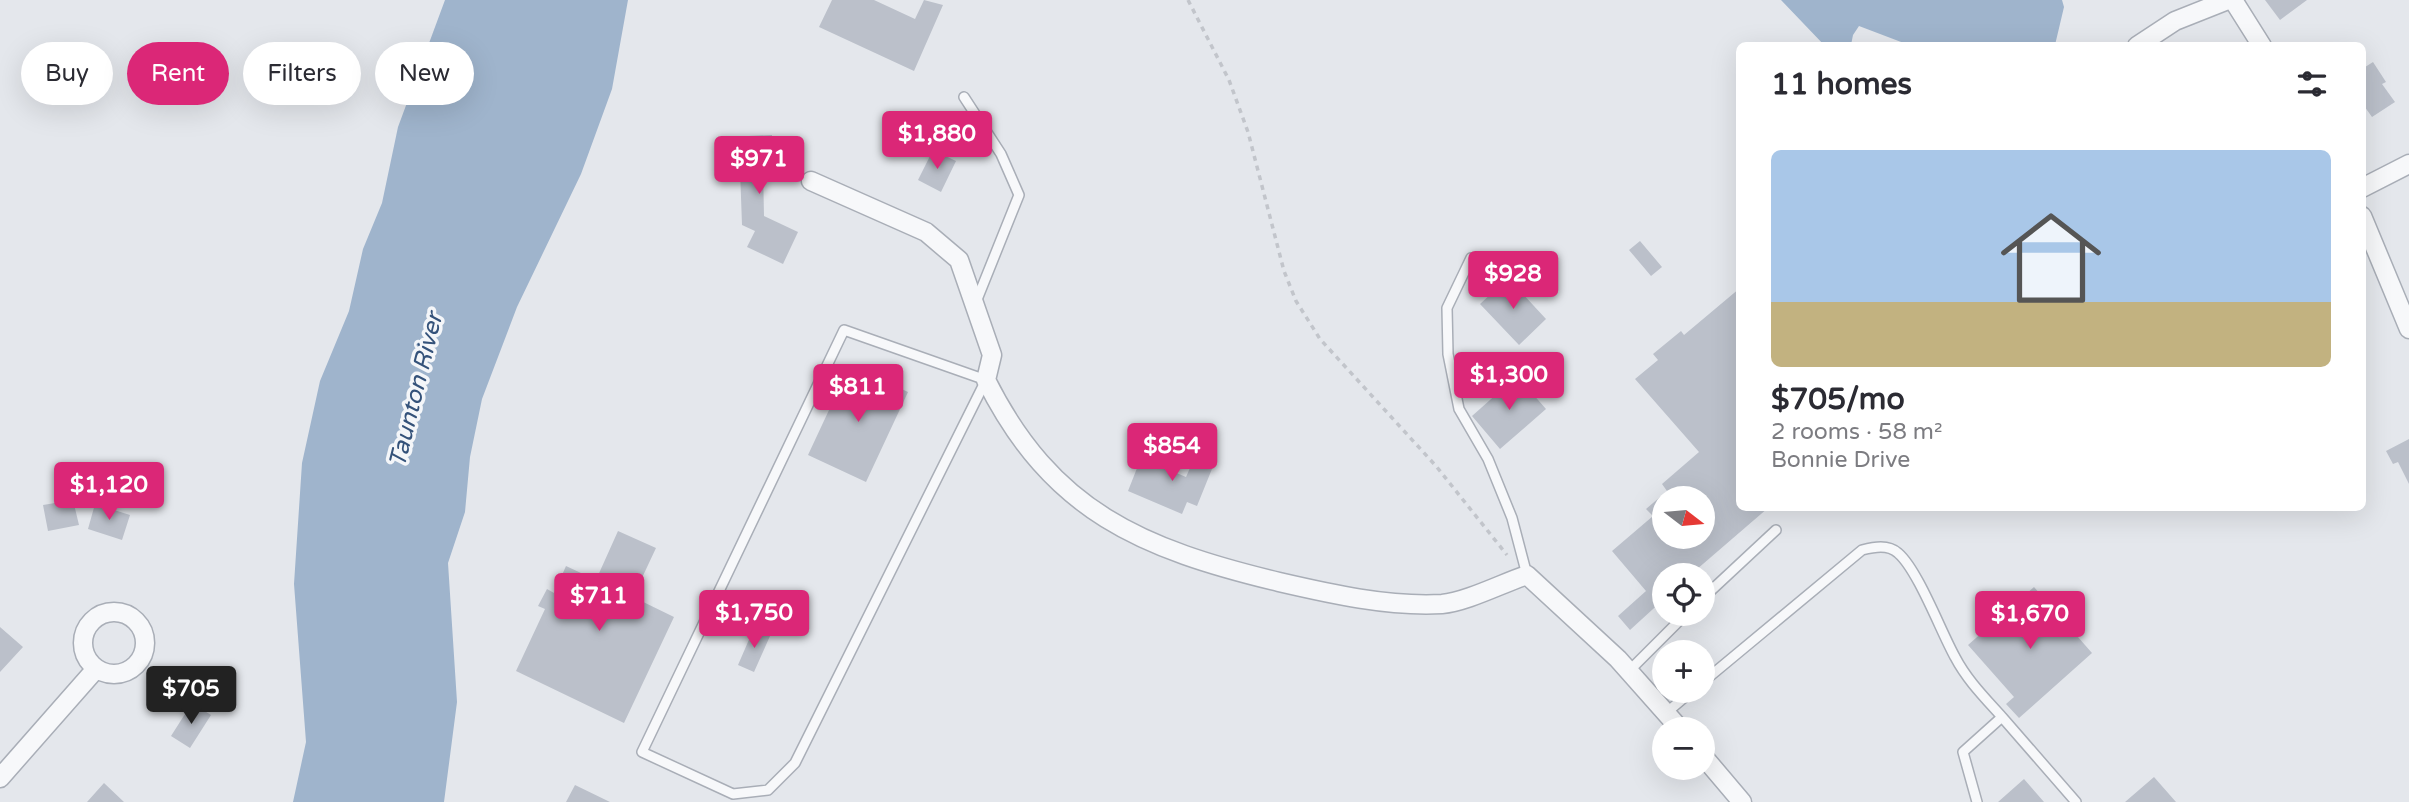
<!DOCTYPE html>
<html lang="en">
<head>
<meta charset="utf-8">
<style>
	:root { --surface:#fff; --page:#f7f7f7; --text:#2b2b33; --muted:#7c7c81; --accent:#db2777 }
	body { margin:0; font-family:"Varela Round",sans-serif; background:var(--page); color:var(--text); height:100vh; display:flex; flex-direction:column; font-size:26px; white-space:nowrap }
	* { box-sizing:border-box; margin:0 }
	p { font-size:23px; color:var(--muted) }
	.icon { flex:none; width:38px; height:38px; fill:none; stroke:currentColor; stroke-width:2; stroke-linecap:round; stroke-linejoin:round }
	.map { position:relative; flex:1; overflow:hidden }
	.details { position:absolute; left:1736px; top:42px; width:630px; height:469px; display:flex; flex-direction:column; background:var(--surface); border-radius:10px; box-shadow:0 7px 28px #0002 }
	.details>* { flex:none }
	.hud { position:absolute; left:21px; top:42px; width:665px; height:63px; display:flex; gap:14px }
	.needle { width:46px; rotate:106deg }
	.fabs { position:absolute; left:1652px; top:486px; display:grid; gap:14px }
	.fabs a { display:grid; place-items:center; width:63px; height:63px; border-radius:50%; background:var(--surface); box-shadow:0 7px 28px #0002; font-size:35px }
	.price { position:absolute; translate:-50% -60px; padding:0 16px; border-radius:7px; background:var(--accent); color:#fff; font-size:23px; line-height:46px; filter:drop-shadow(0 2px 4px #0008) }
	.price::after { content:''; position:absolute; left:50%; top:42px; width:21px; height:16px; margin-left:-10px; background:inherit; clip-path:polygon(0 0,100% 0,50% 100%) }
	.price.current { background:#222; color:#fff }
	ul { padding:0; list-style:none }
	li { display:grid; align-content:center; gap:14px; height:371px; padding:0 35px }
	li span { display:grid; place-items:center; height:217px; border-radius:10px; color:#555 }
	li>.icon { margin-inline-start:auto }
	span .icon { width:126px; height:126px; fill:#fffc; stroke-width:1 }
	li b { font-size:30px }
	h2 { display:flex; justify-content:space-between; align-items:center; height:84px; padding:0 35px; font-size:30px }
	.pill { padding:0 24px; border-radius:32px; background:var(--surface); box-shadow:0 7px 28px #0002; font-size:24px; line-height:63px }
	.pill.current { background:var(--accent); color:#fff }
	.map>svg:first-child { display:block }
</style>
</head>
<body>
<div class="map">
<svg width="2409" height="802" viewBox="0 0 2409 802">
	<rect width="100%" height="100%" fill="#e4e7ec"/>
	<path fill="#9fb4cc" d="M445,0H628L612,89L581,174L517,307L482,399L470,457L465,512L448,563L457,702L444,802H293L306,742L294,584L302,463L320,381L349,311L363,249L382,203L398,127Z
		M1781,0H2062L2064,7L2055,45H1909L1859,26L1853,35L1851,45L1825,46Z"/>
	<path fill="#bbc0ca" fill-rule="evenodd" d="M832,0H874L915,19L924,0L943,5L914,71L819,27Z
		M2265,0H2307L2280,20Z
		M2373,62L2386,82L2382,84L2395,102L2372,117L2362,103V69Z
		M772,135L773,168H763L764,216L798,232L783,264L747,247L755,231L742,225L740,169H729L728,137Z
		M933,150L956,161L941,192L918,180Z
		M1640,241L1662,267L1651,276L1629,250Z
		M1508,278L1546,319L1519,345L1480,304Z
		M1740,288V508H1768L1689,576H1664V599L1630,630L1618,616L1646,591L1612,551L1653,516L1646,509L1667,491L1662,484L1699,452L1635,379L1658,360L1653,354L1681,331L1684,335ZM1664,499H1703V537H1664Z
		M850,365L908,392L866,482L808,455Z
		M1517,376L1546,409L1500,449L1472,416Z
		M2409,439V484L2398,462L2393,464L2386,451Z
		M1197,452L1216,459L1197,506L1187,502L1182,514L1128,491L1141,458L1186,477Z
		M73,500L79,525L48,531L43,505Z
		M95,504L130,515L122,540L88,529Z
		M618,531L656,548L633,597L674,617L624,723L516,671L545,609L538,606L547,589L554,593L566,566L596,580Z
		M2034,587L2092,653L2019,718L2006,704L2014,697L1968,645Z
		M0,627L23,647L0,672Z
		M754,628L770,636L754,672L738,665Z
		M192,703L211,715L190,748L171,736Z
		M2154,777L2176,802H2125Z
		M2024,779L2044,802H1998Z
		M104,783L124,802H87Z
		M575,785L610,802H566Z"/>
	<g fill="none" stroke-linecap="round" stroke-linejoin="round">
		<g stroke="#a9aeb7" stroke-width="12">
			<path id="service" d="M964,97L1001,154L1019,195L976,302
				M1471,258L1447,308L1448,354L1459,409L1488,459L1512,518L1527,575
				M844,330L986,380L795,763L768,790L733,794L642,752Z
				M1703,598L1776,530
				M1629,671L1686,614
				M1703,682L1862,550C1874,547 1888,544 1898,553C1918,570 1941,632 1955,657C1967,680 1985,698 2002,717
				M1666,713L1692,691
				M1977,802L1963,752L2002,717L2076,802"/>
		</g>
		<g stroke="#a9aeb7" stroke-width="21">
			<path id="minor" d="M2233,0L2262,46
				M2137,46L2175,21L2228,0
				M811,181L926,232L959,260L992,355L986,380C1052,512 1142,549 1279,582C1331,594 1388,607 1442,604C1466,602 1503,583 1527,575L1618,659L1681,730
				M2362,188L2409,164
				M2362,216L2409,329
				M83 643a31 31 0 1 1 62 0a31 31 0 1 1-62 0Z
				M1703,756L1742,802
				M0,778L95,670"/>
		</g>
		<path stroke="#c2c5cb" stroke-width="3.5" stroke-dasharray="5 5" stroke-linecap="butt" d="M1188,0L1229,80L1248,132L1284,271L1296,301L1320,339L1436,466L1507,555"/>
		<use href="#service" stroke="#f7f8fa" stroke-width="9"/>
		<use href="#minor" stroke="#f7f8fa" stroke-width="18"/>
	</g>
	<g text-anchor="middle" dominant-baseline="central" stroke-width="7" stroke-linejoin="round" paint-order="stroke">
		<g font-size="24" font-style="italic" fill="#34527a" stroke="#f4f6f9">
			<text transform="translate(416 390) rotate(-76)">Taunton River</text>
		</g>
	</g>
</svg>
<div class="fabs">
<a><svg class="needle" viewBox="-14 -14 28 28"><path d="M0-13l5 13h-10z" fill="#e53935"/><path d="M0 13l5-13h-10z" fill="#7c7c81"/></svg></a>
<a><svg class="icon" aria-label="locate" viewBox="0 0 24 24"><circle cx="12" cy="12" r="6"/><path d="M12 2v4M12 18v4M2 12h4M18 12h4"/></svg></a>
<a>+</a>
<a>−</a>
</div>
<b class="price" style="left:937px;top:171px">$1,880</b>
<b class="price" style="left:759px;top:196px">$971</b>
<b class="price" style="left:1513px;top:311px">$928</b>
<b class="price" style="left:1509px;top:412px">$1,300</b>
<b class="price" style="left:858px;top:424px">$811</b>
<b class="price" style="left:1172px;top:483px">$854</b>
<b class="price" style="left:109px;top:522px">$1,120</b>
<b class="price" style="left:599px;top:633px">$711</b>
<b class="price" style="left:754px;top:650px">$1,750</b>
<b class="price" style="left:2030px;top:651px">$1,670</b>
<b class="price current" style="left:191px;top:726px">$705</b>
<div class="hud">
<a class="pill">Buy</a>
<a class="pill current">Rent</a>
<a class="pill">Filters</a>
<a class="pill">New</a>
</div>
<section class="details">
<h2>11 homes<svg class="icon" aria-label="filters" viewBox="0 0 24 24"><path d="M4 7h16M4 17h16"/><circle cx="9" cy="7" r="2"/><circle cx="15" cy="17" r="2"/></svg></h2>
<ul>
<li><span style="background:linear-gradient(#a9c7e8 70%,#c2b280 0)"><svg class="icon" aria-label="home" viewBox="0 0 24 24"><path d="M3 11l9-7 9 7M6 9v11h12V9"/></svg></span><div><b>$705/mo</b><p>2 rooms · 58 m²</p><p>Bonnie Drive</p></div></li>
</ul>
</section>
</div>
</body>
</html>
